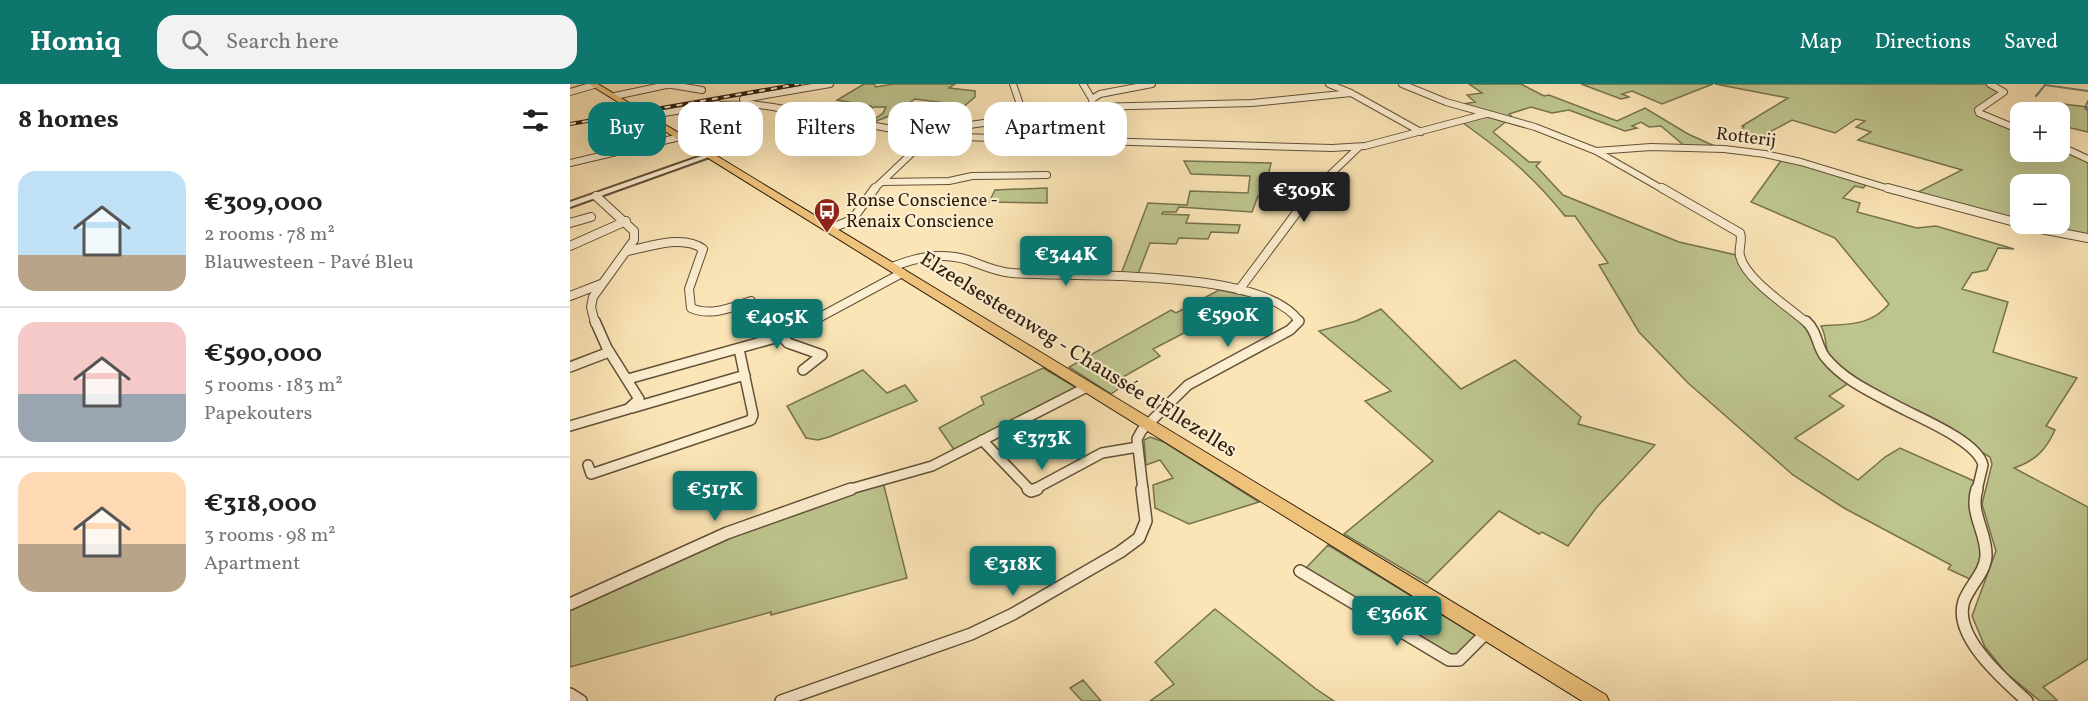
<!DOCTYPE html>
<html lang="en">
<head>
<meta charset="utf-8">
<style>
	:root { --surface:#fff; --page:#f2f2f2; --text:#222; --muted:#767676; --line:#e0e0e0; --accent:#0f766e }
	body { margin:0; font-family:Vollkorn,serif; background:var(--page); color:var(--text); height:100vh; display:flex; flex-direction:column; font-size:22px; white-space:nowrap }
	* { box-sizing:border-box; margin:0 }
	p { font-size:20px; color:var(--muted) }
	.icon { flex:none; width:33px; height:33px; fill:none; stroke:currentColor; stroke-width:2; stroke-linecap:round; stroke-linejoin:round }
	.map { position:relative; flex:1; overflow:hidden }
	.sheet { display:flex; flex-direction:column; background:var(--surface); width:570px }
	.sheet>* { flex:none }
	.banner { position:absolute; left:18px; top:18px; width:570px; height:54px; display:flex; gap:12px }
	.controls { position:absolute; left:1440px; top:18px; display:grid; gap:12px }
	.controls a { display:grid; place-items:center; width:60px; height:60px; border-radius:12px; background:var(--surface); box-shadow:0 6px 24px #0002; font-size:30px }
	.price { position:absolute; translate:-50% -51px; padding:0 14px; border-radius:6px; background:var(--accent); color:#fff; font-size:20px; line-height:39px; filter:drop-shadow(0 2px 3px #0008) }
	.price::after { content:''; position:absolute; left:50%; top:36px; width:18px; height:14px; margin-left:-9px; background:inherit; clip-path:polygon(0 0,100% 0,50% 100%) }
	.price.active { background:#222; color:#fff }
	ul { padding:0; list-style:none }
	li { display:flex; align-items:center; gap:18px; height:150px; padding:0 18px }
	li+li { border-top:2px solid var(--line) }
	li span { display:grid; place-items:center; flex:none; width:168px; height:120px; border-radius:18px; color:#555 }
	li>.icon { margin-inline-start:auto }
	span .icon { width:72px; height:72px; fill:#fffc; stroke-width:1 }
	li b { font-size:26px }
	h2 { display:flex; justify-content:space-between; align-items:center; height:72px; padding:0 18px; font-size:26px }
	.tag { padding:0 21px; border-radius:18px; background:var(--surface); box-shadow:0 6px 24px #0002; font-size:21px; line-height:54px }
	.tag.active { background:var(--accent); color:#fff }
	header { display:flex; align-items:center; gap:36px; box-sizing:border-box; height:84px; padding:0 30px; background:var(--accent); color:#fff }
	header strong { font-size:28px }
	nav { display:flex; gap:33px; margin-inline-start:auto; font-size:21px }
	.search { width:420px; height:54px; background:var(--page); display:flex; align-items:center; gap:15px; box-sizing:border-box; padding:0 21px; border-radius:18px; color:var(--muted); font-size:22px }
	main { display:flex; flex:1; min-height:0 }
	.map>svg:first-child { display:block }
</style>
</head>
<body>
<header>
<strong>Homiq</strong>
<div class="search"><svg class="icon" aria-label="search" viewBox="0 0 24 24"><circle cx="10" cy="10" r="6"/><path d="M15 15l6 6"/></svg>Search here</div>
<nav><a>Map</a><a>Directions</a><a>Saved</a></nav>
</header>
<main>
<section class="sheet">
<h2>8 homes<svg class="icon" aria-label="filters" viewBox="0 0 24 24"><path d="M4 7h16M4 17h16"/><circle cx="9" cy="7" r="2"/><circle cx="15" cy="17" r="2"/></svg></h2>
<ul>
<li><span style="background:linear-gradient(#bfe0f5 70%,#b9a48a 0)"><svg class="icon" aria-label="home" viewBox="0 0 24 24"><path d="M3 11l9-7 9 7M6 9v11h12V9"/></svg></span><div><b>€309,000</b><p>2 rooms · 78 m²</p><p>Blauwesteen - Pavé Bleu</p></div></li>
<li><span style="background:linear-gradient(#f6c9c9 60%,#9aa5b1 0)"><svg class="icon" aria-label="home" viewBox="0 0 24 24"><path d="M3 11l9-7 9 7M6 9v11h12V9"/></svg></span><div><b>€590,000</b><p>5 rooms · 183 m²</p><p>Papekouters</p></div></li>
<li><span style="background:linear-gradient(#ffd9b3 60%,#b9a48a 0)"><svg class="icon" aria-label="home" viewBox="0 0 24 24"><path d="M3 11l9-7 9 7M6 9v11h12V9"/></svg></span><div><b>€318,000</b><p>3 rooms · 98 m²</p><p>Apartment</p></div></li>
</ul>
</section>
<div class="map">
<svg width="1518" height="617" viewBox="0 0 1518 617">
	<rect width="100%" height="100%" fill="#fbe5b6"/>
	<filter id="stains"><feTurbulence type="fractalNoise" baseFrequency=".00333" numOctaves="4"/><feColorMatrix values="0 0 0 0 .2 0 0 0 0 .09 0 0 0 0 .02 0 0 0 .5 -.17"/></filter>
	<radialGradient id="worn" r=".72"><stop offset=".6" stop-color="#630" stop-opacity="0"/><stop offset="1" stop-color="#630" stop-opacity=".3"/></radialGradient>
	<path fill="#bec58e" stroke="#76724e" stroke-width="1.5" d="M294,0H304L306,3L323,0H385L379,4L405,7V13L392,24L378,25L382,23L384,20L345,15C330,26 308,42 290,37L294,35L302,37L313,29L316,23H305L292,27L301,22L267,16Z
		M899,0H951L974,12L979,11L1047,37L1075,24L1118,50L1149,64L1116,63L1091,42L1079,43L1071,38L1062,42L1067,44L1055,47L999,26L982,29L961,23L939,30L942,33L940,34L887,21L905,18L897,11L912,9Z
		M1011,0H1143L1092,20L1062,7L1052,10L1059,13L1051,15Z
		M1145,0H1418L1432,6L1407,25L1450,47V68H1490V63L1518,76V152L1486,147L1487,140H1490V100H1450V122L1437,135L1344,110L1392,86L1288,56L1301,48L1286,43L1295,37L1286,35L1265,49L1222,36L1187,55L1165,50L1174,43L1172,42L1218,14Z
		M1493,20L1518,23V48L1496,43Z
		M918,32L938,36L923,48L959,78H970L966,82L993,111L1109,158L1166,171L1169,176L1236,240L1247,266L1282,297L1259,312L1274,322L1225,354L1288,396L1315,373L1330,364L1404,397L1402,404L1413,468L1402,496L1378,485L1381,481L1274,424L1223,391L1118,299L1069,248L1029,181L1038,179L1005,132H995C963,92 935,69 893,39Z
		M163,33L186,40L141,56L140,55L147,50L133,45Z
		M1213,74L1297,100L1293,104L1285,102L1273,114L1290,119L1287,128L1347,144L1366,142L1444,165L1428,164L1417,186L1402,189L1392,205L1438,218L1423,268L1507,294L1476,342L1485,346C1476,366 1465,377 1444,384L1518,423V575L1473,603L1487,616L1485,617H1470L1436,589L1415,563L1402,532L1426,467L1412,420L1422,380L1420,373L1290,296C1280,289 1261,279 1257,266C1255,257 1256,251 1251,242C1278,240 1301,242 1319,220L1265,154L1181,118Z
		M614,77L701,79L698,93L726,94L725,99L716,98L710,110L737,111L732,118L688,112L682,128L609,123L606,128H593L592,130L619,131L616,139L670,141L668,149L641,148L638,155L609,154L606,160L580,159L568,190H551L578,119L617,121L620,107L678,109L680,92L621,90Z
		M477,104V119L419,118L425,106Z
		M649,206L684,213L583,265L590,272L544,298L551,303L541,310L499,283L601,226L606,229Z
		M811,225L891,305L945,276L1011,333L1008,340L1085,361L1027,423L998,462L972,448L969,450L929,427L857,499L774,450L863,377L795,317L821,307L749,247L786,237Z
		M473,284L507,304L385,367L369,344L414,320L411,313Z
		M293,286L317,309L335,301L347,317L259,353L248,356L236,354L217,322Z
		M580,353L594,358L689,418L619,440L585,424L583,401L603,394L590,376L576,381L574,356Z
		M313,398L337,494L201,531V528L0,583V522L141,457Z
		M758,461L905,551L904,556L888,573L881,572L735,485Z
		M645,525L746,605L764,617H580L604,600L585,578Z
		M513,596L531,617H512L500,604Z"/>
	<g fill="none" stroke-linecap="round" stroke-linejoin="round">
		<path stroke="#727e71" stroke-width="2" d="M1466,12L1475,1L1518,7
			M1518,17L1515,24L1518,27"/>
		<g stroke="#625037" stroke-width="7">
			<path id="pedestrian" d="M45,39L27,42L25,47L27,59L42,57L48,67"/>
		</g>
		<g stroke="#625037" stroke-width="8">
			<path id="minor-far3" d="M96,0L132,6
				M443,0L454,32
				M513,0L522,15
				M759,0L781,9L851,48
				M832,0L876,18L965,43L1026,67L1081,63L1154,65L1195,70L1231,78L1323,106
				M1420,0L1434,8L1408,26L1409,29L1450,46
				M0,8L24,1
				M45,12L101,0
				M173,15L260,0
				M144,21L182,20L203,23L360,52L762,64L795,62L916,30
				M523,23L522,15L530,10L582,0
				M76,32L148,20
				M1490,62L1518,75
				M1026,67L1094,106
				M0,79L110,53
				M312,98L379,97L402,92L477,91
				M303,106L360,52L386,43L523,23L682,19L781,9
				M744,106L789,63"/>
		</g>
		<g stroke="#625037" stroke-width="10">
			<path id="minor-far2" d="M1092,104L1170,149C1173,157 1168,164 1170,172C1176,196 1219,223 1237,239
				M1318,104L1471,145L1518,154
				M0,139L21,133
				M259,145L282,136L305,104
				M0,162L56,137
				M57,167C79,163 113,150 133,165L119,205L121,224C141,233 162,223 181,217
				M322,183C347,173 371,168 398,176C412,181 426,188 442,189C504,194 692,183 729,237L727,239
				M669,206L745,104
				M0,212L31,200
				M25,239L21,223L23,213L64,156V147L26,112
				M239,239L332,189"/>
		</g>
		<g stroke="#625037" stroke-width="12">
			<path id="minor-far1" d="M1236,237C1248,248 1246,261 1255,273C1274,297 1305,310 1331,324C1352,335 1408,358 1413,381L1407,406
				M216,251L214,255L218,259L252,271L233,286
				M0,283L39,268
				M58,295L216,251L242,237
				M62,324L175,291
				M0,342L58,325L69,315L37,264L25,237
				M412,356L460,406
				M18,381L21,390L181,336L183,331L169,265
				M277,406L362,382L517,303
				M463,406L532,369L568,363
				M573,406L567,355L572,346L618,301L720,246L729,237"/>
		</g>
		<g stroke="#625037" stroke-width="14">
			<path id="minor" d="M458,405L461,407L467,405
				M1407,405C1399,429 1417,448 1416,472C1415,489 1400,501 1394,517C1382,552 1434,596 1457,617
				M730,487L879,576H889L917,548
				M0,520L157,449L281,405
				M0,610L11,617
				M211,617L401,550L443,530L550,468L569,454L576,437L572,405"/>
		</g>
		<g stroke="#625037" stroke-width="4">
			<path id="tertiary" d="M140,69L142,70V72L0,123V118Z"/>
		</g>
		<g stroke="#2f1e0d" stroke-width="2">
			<path id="primary" d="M19,0H28L1036,611L1039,617H1012Z"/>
		</g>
		<use href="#pedestrian" stroke="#fceed0" stroke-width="4.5"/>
		<use href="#minor-far3" stroke="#fceed0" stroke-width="6"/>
		<use href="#minor-far2" stroke="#fceed0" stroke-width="8"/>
		<use href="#minor-far1" stroke="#fceed0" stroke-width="9"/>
		<use href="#minor" stroke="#fceed0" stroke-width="11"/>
		<use href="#tertiary" fill="#fceed0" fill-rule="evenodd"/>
		<use href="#primary" fill="#eec27b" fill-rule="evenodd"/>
		<g stroke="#2f1e0d" stroke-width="4">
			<path id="rail" d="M0,40L229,0"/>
		</g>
		<use href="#rail" stroke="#fceed0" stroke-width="2" stroke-dasharray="6" stroke-linecap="butt"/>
	</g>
	<defs>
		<g id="bus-pin" transform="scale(1.35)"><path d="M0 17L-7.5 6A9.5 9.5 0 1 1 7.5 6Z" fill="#8f2418" stroke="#fceed0"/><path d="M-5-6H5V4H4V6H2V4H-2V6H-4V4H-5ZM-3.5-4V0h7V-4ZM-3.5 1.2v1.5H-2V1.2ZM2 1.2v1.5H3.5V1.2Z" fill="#fff"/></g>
	</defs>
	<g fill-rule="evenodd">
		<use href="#bus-pin" x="257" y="127"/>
	</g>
	<g text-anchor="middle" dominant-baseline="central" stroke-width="4.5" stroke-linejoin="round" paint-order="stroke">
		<g font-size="18" fill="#2f1e0d" stroke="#fceed0">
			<text transform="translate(1176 54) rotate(7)">Rotterij</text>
		</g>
		<g font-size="18" fill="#2f1e0d" stroke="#fceed0" text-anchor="start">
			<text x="276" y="117">Ronse Conscience -<tspan x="276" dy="21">Renaix Conscience</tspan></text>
		</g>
		<g font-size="21" fill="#2f1e0d" stroke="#fceed0">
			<text transform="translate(508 271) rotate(32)">Elzeelsesteenweg - Chaussée d'Ellezelles</text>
		</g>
	</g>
	<rect width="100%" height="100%" filter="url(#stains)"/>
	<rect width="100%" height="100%" fill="url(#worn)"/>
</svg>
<div class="controls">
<a>+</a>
<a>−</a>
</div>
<b class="price active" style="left:734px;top:139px">€309K</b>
<b class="price" style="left:496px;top:203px">€344K</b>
<b class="price" style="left:658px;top:264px">€590K</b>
<b class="price" style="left:207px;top:266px">€405K</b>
<b class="price" style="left:472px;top:387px">€373K</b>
<b class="price" style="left:145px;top:438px">€517K</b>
<b class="price" style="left:443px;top:513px">€318K</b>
<b class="price" style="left:827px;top:563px">€366K</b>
<div class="banner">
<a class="tag active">Buy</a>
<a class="tag">Rent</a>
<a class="tag">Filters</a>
<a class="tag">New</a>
<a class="tag">Apartment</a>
</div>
</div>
</main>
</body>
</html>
